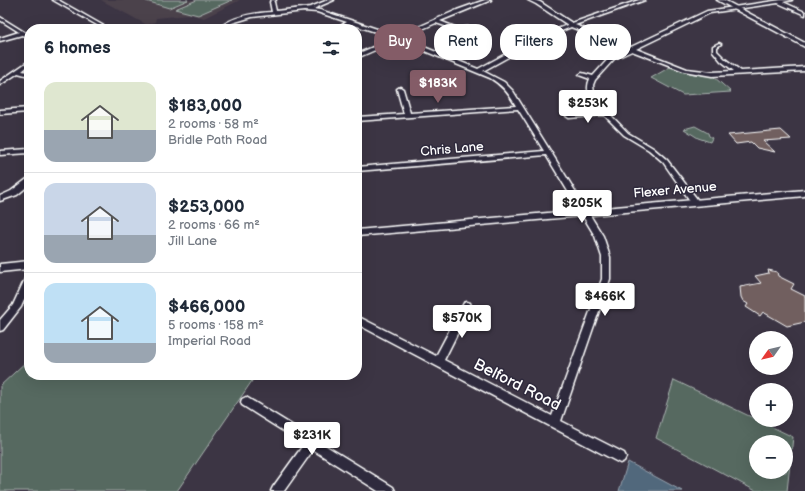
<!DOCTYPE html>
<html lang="en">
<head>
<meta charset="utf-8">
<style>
	:root { --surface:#fff; --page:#f6f6f7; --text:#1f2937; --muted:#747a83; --line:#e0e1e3; --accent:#845c67 }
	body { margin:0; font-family:"Balsamiq Sans",sans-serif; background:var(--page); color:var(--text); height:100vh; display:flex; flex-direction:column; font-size:15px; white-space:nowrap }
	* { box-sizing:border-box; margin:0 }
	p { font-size:13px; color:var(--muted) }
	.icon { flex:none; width:22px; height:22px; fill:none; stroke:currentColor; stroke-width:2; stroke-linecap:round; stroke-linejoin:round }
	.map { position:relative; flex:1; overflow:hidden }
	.side { position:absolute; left:24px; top:24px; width:338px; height:356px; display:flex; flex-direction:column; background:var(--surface); border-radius:16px; box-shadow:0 4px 16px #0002 }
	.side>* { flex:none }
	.banner { position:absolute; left:374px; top:24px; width:371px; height:36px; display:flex; gap:8px }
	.needle { width:26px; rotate:236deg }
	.fabs { position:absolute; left:749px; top:331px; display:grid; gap:8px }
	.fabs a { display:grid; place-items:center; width:44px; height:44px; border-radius:50%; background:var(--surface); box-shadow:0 4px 16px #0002; font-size:20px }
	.price { position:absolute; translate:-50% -34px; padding:0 9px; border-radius:4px; background:#fff; color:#222; font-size:13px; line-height:26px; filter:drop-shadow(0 1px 2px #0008) }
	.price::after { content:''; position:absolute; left:50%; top:24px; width:12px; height:9px; margin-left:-6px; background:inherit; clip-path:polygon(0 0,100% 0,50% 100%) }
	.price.current { background:var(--accent); color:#fff }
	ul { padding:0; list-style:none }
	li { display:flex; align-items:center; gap:12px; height:100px; padding:0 20px }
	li+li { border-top:1px solid var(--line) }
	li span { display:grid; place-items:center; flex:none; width:112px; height:80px; border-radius:12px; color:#555 }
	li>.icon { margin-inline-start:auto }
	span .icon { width:48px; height:48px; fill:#fffc; stroke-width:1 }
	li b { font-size:17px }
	h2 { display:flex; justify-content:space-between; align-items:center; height:48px; padding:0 20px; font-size:17px }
	.pill { padding:0 14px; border-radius:16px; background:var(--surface); box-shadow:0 4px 16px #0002; font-size:14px; line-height:36px }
	.pill.current { background:var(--accent); color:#fff }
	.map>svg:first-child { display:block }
</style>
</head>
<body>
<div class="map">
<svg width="805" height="491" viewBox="0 0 805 491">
	<rect width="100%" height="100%" fill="#3c3544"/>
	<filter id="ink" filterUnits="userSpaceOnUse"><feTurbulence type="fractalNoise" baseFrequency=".025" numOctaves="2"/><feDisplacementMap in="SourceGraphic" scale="8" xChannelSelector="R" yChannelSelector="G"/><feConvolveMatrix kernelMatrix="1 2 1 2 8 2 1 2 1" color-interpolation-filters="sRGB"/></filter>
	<g filter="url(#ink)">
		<path fill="#4c424c" d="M101,0H240L204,18L193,15L177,16L156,18L155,22L147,25Z"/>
		<path fill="#566961" stroke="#aab4b0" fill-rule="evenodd" d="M149,0H188L169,8L146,1Z
			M197,0H232L198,15L175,9Z
			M670,67L694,74L713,76L731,92L683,95L651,78Z
			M695,126L708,133L709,136L712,138L710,142L698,138L684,129Z
			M29,359V375H256L177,491H0V386Z
			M674,380L793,437L787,491H756L656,438ZM756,442H786V472H756Z"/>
		<path fill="#51677c" stroke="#97a4b0" d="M628,462L682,491H619Z"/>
		<path fill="#715f5e" stroke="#fff" d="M781,130L791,139L763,141L775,152L757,148L751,142L736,144L728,135Z
			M768,270L777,272L778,276L794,284L791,289L805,296V322L787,326L763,312L760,316L746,307L748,304L743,301L741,297L740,287L761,283L755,276L769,273Z"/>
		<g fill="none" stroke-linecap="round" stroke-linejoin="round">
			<g stroke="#fff" stroke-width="3">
				<path id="minor" d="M53,0H58L109,29H104Z
					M272,0H276L274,2L276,11L311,7L328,0H334L313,9L320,10L398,36L457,10L485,0H491L440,21L457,28L468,27V29L457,30L436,23L402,38L478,69L535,38L568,25L536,4L528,0H534L540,2L572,23L639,0H645L575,25L631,47L707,11L781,0H792L783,2L805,12V15L778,3L710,13L636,49L687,69L712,72L734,71L721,61L713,51V46L719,43L721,44L717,47V51L725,59L741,71L805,67V71L712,76L684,71L632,51L614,59L595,80L593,85L594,94L599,103L628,133L653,148L667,160L700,203L696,205H693L663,162L649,150L624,135L604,115L569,118L566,116L569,114L601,112C592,102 584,92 590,79L579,75L582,73L593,76L610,57L627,49L571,27L539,40L483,71L504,82L513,91L603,236L610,257V279L561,421L624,453L626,457L624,461L620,463L616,461L357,324V316L436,356L464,303L467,302L470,303L471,306L444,360L552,416L602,279V257L595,236L546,155L357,171V167L544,151L518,109L357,121V117L404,114L397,89L400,87L403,89L410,113L516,106C509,93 502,85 490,78L398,40L357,58V54L394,38L351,24L341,29H335L347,22L317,12L304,11L252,17L232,23L223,29H218C232,16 253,13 272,12L270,2Z
					M0,17L29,35V38L22,35L0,41V38L19,32L0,20Z
					M29,61V65L22,71L29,72V76L18,73L0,85V81Z
					M29,108V112L0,114V110Z
					M29,149V153L0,155V151Z
					M27,179H29V185L17,195L0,201V196L11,191Z
					M29,276V289L21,307L3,330L0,331V320L13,305L25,279L26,277Z
					M246,397L393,487L395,491H378L313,450L284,491H271L273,487L304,444L242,405L241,402L242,399Z"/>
			</g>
			<g stroke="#fff" stroke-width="3">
				<path id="tertiary" d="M717,0H724L805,43V47Z
					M805,190V196L357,236V230Z
					M29,261V269L0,272V264Z"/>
			</g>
			<use href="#minor" fill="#2f2a3d" fill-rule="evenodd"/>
			<use href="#tertiary" fill="#2f2a3d" fill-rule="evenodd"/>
		</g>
	</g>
	<g text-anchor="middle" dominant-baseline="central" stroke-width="3" stroke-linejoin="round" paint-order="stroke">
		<g font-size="13" fill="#fff" stroke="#2f2a3d">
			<text transform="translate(452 149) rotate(-5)">Chris Lane</text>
			<text transform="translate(675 190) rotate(-5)">Flexer Avenue</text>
		</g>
		<g font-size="16" fill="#fff" stroke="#2f2a3d">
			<text transform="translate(517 385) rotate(27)">Belford Road</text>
		</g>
	</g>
</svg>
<div class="fabs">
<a><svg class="needle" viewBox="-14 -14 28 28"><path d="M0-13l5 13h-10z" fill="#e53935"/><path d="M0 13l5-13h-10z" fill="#747a83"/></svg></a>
<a>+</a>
<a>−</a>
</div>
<b class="price current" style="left:438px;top:104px">$183K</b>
<b class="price" style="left:588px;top:124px">$253K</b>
<b class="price" style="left:582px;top:224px">$205K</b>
<b class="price" style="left:605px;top:317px">$466K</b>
<b class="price" style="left:462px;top:339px">$570K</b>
<b class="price" style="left:312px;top:456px">$231K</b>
<div class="banner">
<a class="pill current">Buy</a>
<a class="pill">Rent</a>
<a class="pill">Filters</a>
<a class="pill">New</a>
</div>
<section class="side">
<h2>6 homes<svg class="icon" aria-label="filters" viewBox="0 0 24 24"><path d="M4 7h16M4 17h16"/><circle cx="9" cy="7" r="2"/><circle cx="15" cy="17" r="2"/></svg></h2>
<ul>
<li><span style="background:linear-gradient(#dfe7d0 60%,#9aa5b1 0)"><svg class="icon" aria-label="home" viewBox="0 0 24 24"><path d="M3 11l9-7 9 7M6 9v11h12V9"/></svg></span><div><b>$183,000</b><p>2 rooms · 58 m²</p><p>Bridle Path Road</p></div></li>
<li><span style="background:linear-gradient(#c9d6e8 65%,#9aa5b1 0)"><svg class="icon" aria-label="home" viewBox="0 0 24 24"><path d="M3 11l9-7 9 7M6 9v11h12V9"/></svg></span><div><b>$253,000</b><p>2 rooms · 66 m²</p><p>Jill Lane</p></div></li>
<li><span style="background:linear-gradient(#bfe0f5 75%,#9aa5b1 0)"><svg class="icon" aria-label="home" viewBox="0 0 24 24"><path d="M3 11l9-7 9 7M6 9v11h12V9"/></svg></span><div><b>$466,000</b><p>5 rooms · 158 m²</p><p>Imperial Road</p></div></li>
</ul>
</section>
</div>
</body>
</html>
